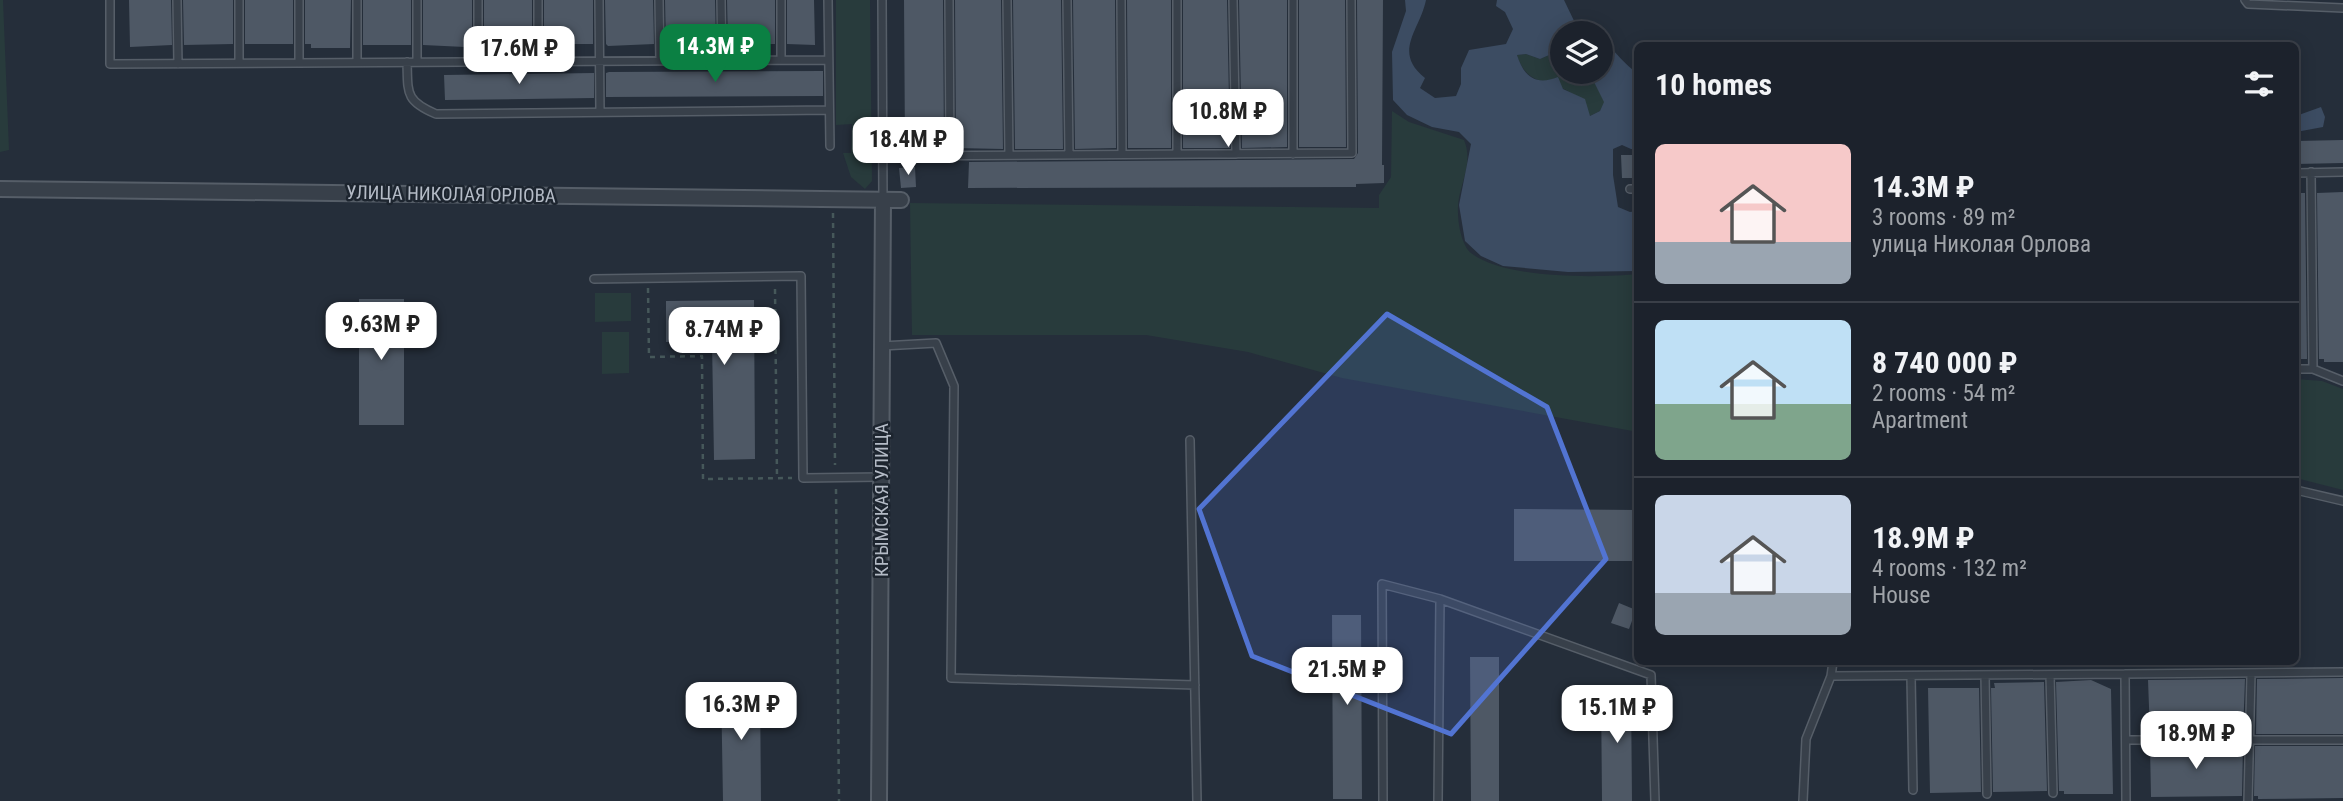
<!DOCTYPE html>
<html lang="en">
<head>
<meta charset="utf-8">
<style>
	:root { --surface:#1c222c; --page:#252a34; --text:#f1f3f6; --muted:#a0a4a9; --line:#3a3f48; --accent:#0b8043 }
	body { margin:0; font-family:"Roboto Condensed",sans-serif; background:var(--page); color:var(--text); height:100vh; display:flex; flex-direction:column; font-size:26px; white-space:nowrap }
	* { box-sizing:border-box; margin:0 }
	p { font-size:23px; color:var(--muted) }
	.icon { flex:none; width:38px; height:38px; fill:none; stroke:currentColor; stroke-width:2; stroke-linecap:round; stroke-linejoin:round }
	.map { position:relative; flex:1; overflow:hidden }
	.panel { position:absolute; left:1634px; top:42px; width:665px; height:623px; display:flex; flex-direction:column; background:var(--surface); border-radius:10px; box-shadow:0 4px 18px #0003,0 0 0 2px var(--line) }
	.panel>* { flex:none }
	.buttons { position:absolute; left:1550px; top:21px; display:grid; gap:14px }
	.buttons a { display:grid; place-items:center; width:63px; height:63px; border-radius:50%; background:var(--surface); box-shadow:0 4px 18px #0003,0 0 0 2px var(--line); font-size:35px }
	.price { position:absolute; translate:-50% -60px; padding:0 16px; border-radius:14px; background:#fff; color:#222; font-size:23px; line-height:46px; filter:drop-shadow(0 2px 4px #0008) }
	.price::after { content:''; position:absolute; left:50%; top:42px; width:21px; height:16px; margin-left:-10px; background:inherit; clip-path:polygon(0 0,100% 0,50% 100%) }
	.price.current { background:var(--accent); color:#fff }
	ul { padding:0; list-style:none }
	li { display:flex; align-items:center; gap:21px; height:175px; padding:0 21px }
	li+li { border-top:2px solid var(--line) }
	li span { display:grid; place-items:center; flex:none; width:196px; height:140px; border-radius:10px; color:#555 }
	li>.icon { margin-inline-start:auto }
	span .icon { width:84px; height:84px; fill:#fffc; stroke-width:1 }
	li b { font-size:30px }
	h2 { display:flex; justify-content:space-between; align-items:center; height:84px; padding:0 21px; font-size:30px }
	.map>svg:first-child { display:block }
</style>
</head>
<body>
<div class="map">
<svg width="2343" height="801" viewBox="0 0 2343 801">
	<rect width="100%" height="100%" fill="#252e3a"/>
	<path fill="#283b3c" d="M0,0H3L9,150L0,152Z
		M836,0H870L872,181L865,189L851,177L843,153H851L852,124L836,125Z
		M1563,49V72H1596L1593,80L1605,102L1600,111L1590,116C1586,111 1582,102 1577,98C1554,76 1528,91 1517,55L1526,54L1540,59Z
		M1392,111L1409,122L1464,140C1475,166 1456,188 1458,213C1458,224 1462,246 1471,253C1504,279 1597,278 1638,274V432L1342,378L1248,352L1146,335H912L910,203L1379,208V195L1391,177Z
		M595,293H631V321L595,322Z
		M602,332H629V373L602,374Z
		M2296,379L2322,381L2343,389V490L2296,478Z"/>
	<path fill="#3c4c62" d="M1405,0H1426C1420,30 1392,52 1425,78L1420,88L1435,98L1456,96L1461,84V68L1469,50L1506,44L1513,29L1505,12L1496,6L1497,0H1564L1577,27L1590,33H1563V49L1540,59L1526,54L1517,55C1524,77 1536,86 1558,77L1563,89L1585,99L1590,116L1600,111L1604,102L1593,80L1596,72H1601V40C1612,46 1621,61 1633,70H1638V149H1631L1622,145L1613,149V175L1618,207L1630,212L1638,211V271L1568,272L1503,266L1481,256L1465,241L1459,205L1471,144L1459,132L1432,127L1407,115L1393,100L1392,52L1406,11Z
		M2321,107L2325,117L2323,127L2296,132V116Z"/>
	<path fill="#4e5865" d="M129,0H171L172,45L130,47Z
		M183,0H233V44L184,45Z
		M245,0H293V44H245Z
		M305,0H351L350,48H311V44H305Z
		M363,0H411V45H363Z
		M423,0H472V44H465V47L423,45Z
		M484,0H532V44H484Z
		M544,0H593V44H544Z
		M605,0H653L654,44L608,46L606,44Z
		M665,0H715L716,44H666Z
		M727,0H775V44H728Z
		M787,0H814L815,45L787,44Z
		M904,0H943L944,148L905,149Z
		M955,0H1001L1003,149L956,148Z
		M1013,0H1061L1063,149H1015Z
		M1073,0H1115L1116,148L1075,149Z
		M1127,0H1171V148H1128Z
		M1183,0H1227L1230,148H1183Z
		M1239,0H1287V147L1242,148Z
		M1299,0H1345L1346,147H1299Z
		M1357,0H1383L1382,165H1384V183L1356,184V187L968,188L969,162L1354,159L1358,153Z
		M823,71V96L606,97V73L609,72Z
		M594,73V98L445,100L444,75Z
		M2343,140V163L2296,164V141Z
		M1621,155H1638V178H1622Z
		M915,167L916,187L901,188L899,168Z
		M2343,192V362H2324V359H2319L2317,193Z
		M2296,193H2305L2307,359H2296Z
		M359,299H404V425H359Z
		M754,300L755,459L714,460L712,341L666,342V301Z
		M1514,509L1638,510V561H1514Z
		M1619,603L1636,610L1629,629L1611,623Z
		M1332,615H1361L1362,799H1333Z
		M1470,657H1499V801H1471Z
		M2343,678V734H2256L2257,679Z
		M2245,679L2243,734H2150L2148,680Z
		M2091,680L2111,689L2113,794H2064V791H2059L2056,682Z
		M2044,682L2047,791L1993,792L1991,688H1995L1994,683Z
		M760,683L761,801H723L721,684Z
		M1928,688H1979L1981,792L1930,793Z
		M1631,689L1632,801H1602L1601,690Z
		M2150,746H2243L2242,796L2151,797Z
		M2255,746H2343V798L2258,799V796H2254Z"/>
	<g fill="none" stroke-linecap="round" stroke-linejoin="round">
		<g stroke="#565e68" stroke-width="10">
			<path id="lane" d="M110,0V64L828,60
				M177,0L178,64
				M239,0V63
				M357,0V62
				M417,0V62
				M478,0V62
				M599,0L600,112
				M659,0L660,61
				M721,0L722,60
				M781,0V60
				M828,0L830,146
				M882,0L883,200
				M949,0L950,156
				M1007,0L1009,155
				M1067,0L1069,155
				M1121,0L1122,154
				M1177,0V154
				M1233,0L1236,154
				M2245,0L2248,4L2343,8
				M538,61V0
				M407,62C408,93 405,101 436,114L829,110
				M299,63V0
				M1293,154V0
				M882,156L1352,153L1351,0
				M2311,172L2313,369
				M2296,173L2343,172
				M1630,189H1638
				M594,279L801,276L803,478L881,477
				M882,346L936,343L954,386L951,678L1195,685
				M2296,369H2313L2343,381
				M1190,440L1197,801
				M2296,490L2343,501
				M1985,675L1987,794
				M2050,675L2053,793
				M1831,676L2125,674
				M1911,676L1913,790
				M2127,740H2343
				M1383,801L1382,584L1440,599L1651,675L1655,801
				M1438,801L1440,599
				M1803,801L1806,739L1831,676L1833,662
				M2126,801L2125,674L2343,672
				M2248,801L2251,674"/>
		</g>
		<g stroke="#565e68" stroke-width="18">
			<path id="street" d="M0,189L901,200
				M879,801L883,200"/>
		</g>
		<path stroke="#46585a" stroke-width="2.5" stroke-dasharray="5 5" stroke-linecap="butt" d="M833,213L835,465
			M648,288L649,357L702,356L703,479L792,478
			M775,289L777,478
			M836,489L839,801"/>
		<use href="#lane" stroke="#38404a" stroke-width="7"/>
		<use href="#street" stroke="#38404a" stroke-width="14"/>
	</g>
	<path fill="#5274d2" fill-opacity="0.2" stroke="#5274d2" stroke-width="5" stroke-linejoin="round" d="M1387,314L1547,407L1606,559L1451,734L1252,656L1199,509Z"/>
	<g text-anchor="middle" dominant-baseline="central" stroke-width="5" stroke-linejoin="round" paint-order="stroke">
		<g font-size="19" fill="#b4bbc6" stroke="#1d252f">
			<text transform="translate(451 194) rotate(1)">УЛИЦА НИКОЛАЯ ОРЛОВА</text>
			<text transform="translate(881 500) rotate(-90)">КРЫМСКАЯ УЛИЦА</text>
		</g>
	</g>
</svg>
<div class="buttons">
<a><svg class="icon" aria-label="layers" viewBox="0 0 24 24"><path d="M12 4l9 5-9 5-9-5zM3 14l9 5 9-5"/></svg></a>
</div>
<b class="price current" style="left:715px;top:84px">14.3M ₽</b>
<b class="price" style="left:519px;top:86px">17.6M ₽</b>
<b class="price" style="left:1228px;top:149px">10.8M ₽</b>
<b class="price" style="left:908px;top:177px">18.4M ₽</b>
<b class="price" style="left:381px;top:362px">9.63M ₽</b>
<b class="price" style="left:724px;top:367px">8.74M ₽</b>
<b class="price" style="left:1347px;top:707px">21.5M ₽</b>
<b class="price" style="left:741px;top:742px">16.3M ₽</b>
<b class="price" style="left:1617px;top:745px">15.1M ₽</b>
<b class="price" style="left:2196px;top:771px">18.9M ₽</b>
<section class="panel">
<h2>10 homes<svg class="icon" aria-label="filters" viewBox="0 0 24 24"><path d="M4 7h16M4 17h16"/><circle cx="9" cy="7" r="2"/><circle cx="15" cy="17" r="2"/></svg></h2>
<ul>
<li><span style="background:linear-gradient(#f6c9c9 70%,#9aa5b1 0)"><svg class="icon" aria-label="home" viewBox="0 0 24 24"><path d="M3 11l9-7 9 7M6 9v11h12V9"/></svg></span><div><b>14.3M ₽</b><p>3 rooms · 89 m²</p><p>улица Николая Орлова</p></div></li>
<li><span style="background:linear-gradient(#bfe0f5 60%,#7fa58c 0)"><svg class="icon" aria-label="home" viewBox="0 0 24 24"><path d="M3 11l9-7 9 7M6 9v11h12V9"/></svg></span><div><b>8 740 000 ₽</b><p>2 rooms · 54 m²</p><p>Apartment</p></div></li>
<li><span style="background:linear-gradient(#c9d6e8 70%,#9aa5b1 0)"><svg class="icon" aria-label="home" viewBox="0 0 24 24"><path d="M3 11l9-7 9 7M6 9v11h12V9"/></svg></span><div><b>18.9M ₽</b><p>4 rooms · 132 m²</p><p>House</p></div></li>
</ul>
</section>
</div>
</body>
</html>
